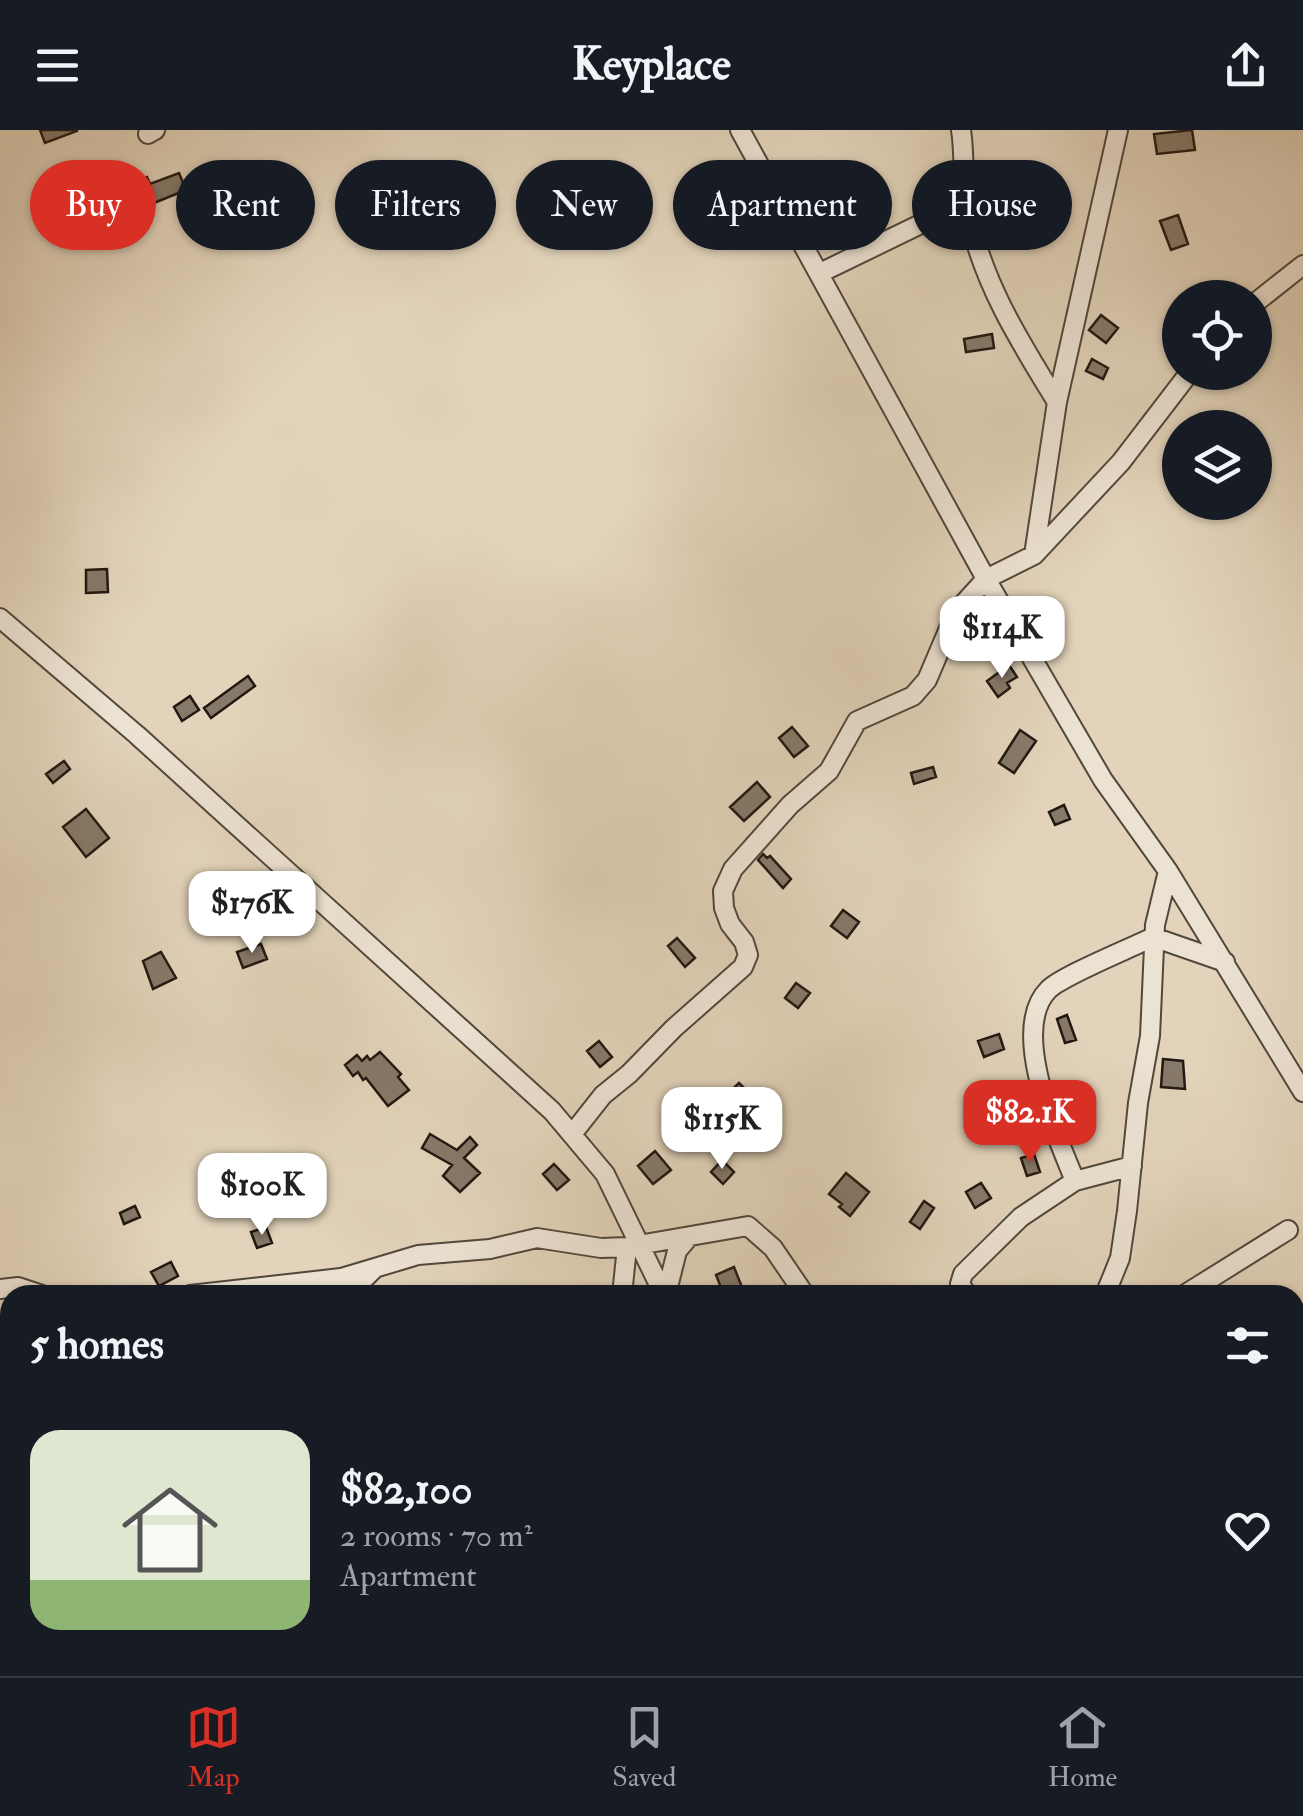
<!DOCTYPE html>
<html lang="en">
<head>
<meta charset="utf-8">
<style>
	:root { --surface:#171b24; --page:#242831; --text:#f1f3f6; --muted:#9ea1a6; --line:#363941; --accent:#d93025 }
	body { margin:0; font-family:"IM FELL Double Pica",serif; background:var(--page); color:var(--text); height:100vh; display:flex; flex-direction:column; font-size:38px; white-space:nowrap }
	* { box-sizing:border-box; margin:0 }
	p { font-size:32px; color:var(--muted) }
	.icon { flex:none; width:55px; height:55px; fill:none; stroke:currentColor; stroke-width:2; stroke-linecap:round; stroke-linejoin:round }
	.map { position:relative; flex:1; overflow:hidden }
	.side { position:absolute; left:0px; top:1155px; width:1305px; height:392px; display:flex; flex-direction:column; background:var(--surface); border-radius:30px 30px 0 0; box-shadow:0 2px 8px #0004 }
	.side>* { flex:none }
	.banner { position:absolute; left:30px; top:30px; width:1245px; height:90px; display:flex; gap:20px }
	.buttons { position:absolute; left:1162px; top:150px; display:grid; gap:20px }
	.buttons a { display:grid; place-items:center; width:110px; height:110px; border-radius:50%; background:var(--surface); box-shadow:0 2px 8px #0004; font-size:50px }
	.price { position:absolute; translate:-50% -85px; padding:0 22px; border-radius:20px; background:#fff; color:#222; font-size:32px; line-height:65px; filter:drop-shadow(0 2px 5px #0008) }
	.price::after { content:''; position:absolute; left:50%; top:60px; width:30px; height:22px; margin-left:-15px; background:inherit; clip-path:polygon(0 0,100% 0,50% 100%) }
	.price.on { background:var(--accent); color:#fff }
	ul { padding:0; list-style:none }
	li { display:flex; align-items:center; gap:30px; height:250px; padding:0 30px }
	li+li { border-top:2px solid var(--line) }
	li span { display:grid; place-items:center; flex:none; width:280px; height:200px; border-radius:30px; color:#555 }
	li>.icon { margin-inline-start:auto }
	span .icon { width:120px; height:120px; fill:#fffc; stroke-width:1 }
	li b { font-size:42px }
	h2 { display:flex; justify-content:space-between; align-items:center; height:120px; padding:0 30px; font-size:42px }
	.chip { padding:0 35px; border-radius:45px; background:var(--surface); box-shadow:0 2px 8px #0004; font-size:35px; line-height:90px }
	.chip.on { background:var(--accent); color:#fff }
	header { display:flex; justify-content:space-between; align-items:center; height:130px; padding:0 30px; background:var(--surface); font-size:45px; font-weight:800 }
	.tab-bar { display:flex; justify-content:space-around; align-items:center; height:140px; border-top:2px solid var(--line); background:var(--surface); font-size:28px; color:var(--muted) }
	.tab-bar a { display:grid; justify-items:center; gap:5px }
	.tab-bar .on { color:var(--accent) }
	.map>svg:first-child { display:block }
</style>
</head>
<body>
<header><svg class="icon" aria-label="menu" viewBox="0 0 24 24"><path d="M4 6h16M4 12h16M4 18h16"/></svg>Keyplace<svg class="icon" aria-label="share" viewBox="0 0 24 24"><path d="M12 15V3M7 8l5-5 5 5M5 13v7h14v-7"/></svg></header>
<div class="map">
<svg width="1303" height="1546" viewBox="0 0 1303 1546">
	<rect width="100%" height="100%" fill="#e2d3ba"/>
	<filter id="stains"><feTurbulence type="fractalNoise" baseFrequency=".002" numOctaves="4"/><feColorMatrix values="0 0 0 0 .2 0 0 0 0 .09 0 0 0 0 .02 0 0 0 .5 -.17"/></filter>
	<radialGradient id="worn" r=".72"><stop offset=".6" stop-color="#630" stop-opacity="0"/><stop offset="1" stop-color="#630" stop-opacity=".3"/></radialGradient>
	<path fill="#867969" stroke="#221812" stroke-width="2.5" d="M40,0H77V1L45,13Z
		M1192,0L1195,20L1157,24L1154,4Z
		M179,43L186,60L144,77L134,52L147,47L150,54Z
		M987,53L999,80L986,86L977,57Z
		M875,54L889,83L866,92L856,62Z
		M1022,65L1027,83L1009,88L1003,70Z
		M1178,85L1188,114L1171,120L1160,91Z
		M1101,185L1118,198L1106,213L1089,200Z
		M992,204L994,218L966,222L964,209Z
		M1092,229L1108,238L1103,249L1086,241Z
		M107,439L108,462L86,463V440Z
		M1009,535L1017,547L1007,553L1010,558L998,567L987,551Z
		M248,546L255,556L211,588L204,578Z
		M190,566L199,580L182,591L174,577Z
		M792,597L808,616L794,627L779,608Z
		M1020,600L1036,611L1014,643L999,633Z
		M64,631L70,639L53,653L46,644Z
		M933,637L936,647L914,654L911,643Z
		M757,652L770,667L744,691L730,677Z
		M1064,675L1070,689L1055,695L1049,682Z
		M86,679L109,708L86,727L63,697Z
		M763,724L767,728L770,726L791,749L783,758L758,730Z
		M843,780L859,792L847,808L831,796Z
		M677,808L695,828L685,837L668,816Z
		M261,814L267,829L243,838L237,822Z
		M161,822L176,848L153,859L143,831Z
		M796,853L810,863L798,878L785,868Z
		M1067,885L1076,910L1065,913L1057,889Z
		M999,904L1004,919L984,927L978,911Z
		M599,911L612,927L600,937L587,921Z
		M380,922L401,944L398,947L409,960L388,976L366,948L363,950L358,942L353,946L345,935L357,925L362,931L367,926L370,930Z
		M1163,929L1183,931L1185,959L1161,957Z
		M739,953L747,961L729,978L721,970Z
		M1006,960L1017,979L1001,988L990,969Z
		M697,988L706,998L692,1011L683,1000Z
		M430,1004L457,1020L470,1007L477,1015L464,1028L480,1043L460,1062L443,1046L452,1035L422,1018Z
		M655,1021L671,1040L653,1054L638,1036Z
		M1034,1024L1040,1042L1027,1046L1021,1028Z
		M722,1030L734,1042L723,1054L711,1042Z
		M554,1034L569,1050L557,1060L543,1044Z
		M846,1043L869,1062L850,1086L839,1077L842,1074L829,1064Z
		M981,1053L991,1068L975,1078L966,1062Z
		M924,1071L934,1078L920,1099L910,1092Z
		M135,1076L140,1087L124,1094L120,1083Z
		M266,1097L272,1113L257,1118L251,1102Z
		M171,1132L178,1146L159,1156L151,1142Z
		M734,1137L745,1165H724L716,1145Z"/>
	<g fill="none" stroke-linecap="round" stroke-linejoin="round">
		<g stroke="#52473c" stroke-width="22">
			<path id="minor" d="M740,0L986,449L1103,650L1168,741L1303,962
				M961,0C965,25 962,52 967,77C981,150 1018,209 1057,272
				M148,4L155,0
				M820,143L966,72
				M1255,173L1303,135
				M1034,425L1057,272L1118,0
				M0,488L137,605L552,981L605,1044L664,1165
				M573,1003L603,965L629,944L674,898L743,837L748,825L744,812L730,794L724,778L723,761L733,739L790,675L829,641L857,591L913,566L927,550L956,482L986,449L1034,425L1121,332L1190,242
				M1075,1051C1057,1006 1008,899 1049,859C1064,845 1131,818 1153,807L1225,832
				M0,1159L18,1157L42,1165
				M190,1165L341,1148L418,1125L490,1119L537,1108L601,1118L627,1117
				M348,1165L373,1140
				M622,1165L627,1117L748,1096L773,1118L805,1165
				M666,1165L677,1121L688,1108
				M967,1165L960,1154L963,1144L1021,1087L1075,1051L1132,1036
				M1105,1165L1120,1128L1127,1081L1138,973L1150,906L1155,795L1168,741
				M1184,1165L1288,1100
				M1295,1295L1303,1297
				M1295,1500L1303,1496
				M1295,1529L1303,1542
				M361,1538L368,1546
				M663,1538L670,1546
				M993,1538L1001,1546
				M400,1546L418,1538
				M510,1546L508,1542L512,1538
				M816,1546L823,1538"/>
		</g>
		<use href="#minor" stroke="#ece2d2" stroke-width="18"/>
	</g>
	<rect width="100%" height="100%" filter="url(#stains)"/>
	<rect width="100%" height="100%" fill="url(#worn)"/>
</svg>
<div class="buttons">
<a><svg class="icon" aria-label="locate" viewBox="0 0 24 24"><circle cx="12" cy="12" r="6"/><path d="M12 2v4M12 18v4M2 12h4M18 12h4"/></svg></a>
<a><svg class="icon" aria-label="layers" viewBox="0 0 24 24"><path d="M12 4l9 5-9 5-9-5zM3 14l9 5 9-5"/></svg></a>
</div>
<b class="price" style="left:1002px;top:551px">$114K</b>
<b class="price" style="left:252px;top:826px">$176K</b>
<b class="price on" style="left:1030px;top:1035px">$82.1K</b>
<b class="price" style="left:722px;top:1042px">$115K</b>
<b class="price" style="left:262px;top:1108px">$100K</b>
<div class="banner">
<a class="chip on">Buy</a>
<a class="chip">Rent</a>
<a class="chip">Filters</a>
<a class="chip">New</a>
<a class="chip">Apartment</a>
<a class="chip">House</a>
</div>
<section class="side">
<h2>5 homes<svg class="icon" aria-label="filters" viewBox="0 0 24 24"><path d="M4 7h16M4 17h16"/><circle cx="9" cy="7" r="2"/><circle cx="15" cy="17" r="2"/></svg></h2>
<ul>
<li><span style="background:linear-gradient(#dfe7d0 75%,#8fb573 0)"><svg class="icon" aria-label="home" viewBox="0 0 24 24"><path d="M3 11l9-7 9 7M6 9v11h12V9"/></svg></span><div><b>$82,100</b><p>2 rooms · 70 m²</p><p>Apartment</p></div><svg class="icon" aria-label="heart" viewBox="0 0 24 24"><path d="M12 20l-8-8c-3-5 5-10 8-4 3-6 11-1 8 4z"/></svg></li>
</ul>
</section>
</div>
<nav class="tab-bar">
<a class="on"><svg class="icon" aria-label="map" viewBox="0 0 24 24"><path d="M3 6l6-2 6 2 6-2v14l-6 2-6-2-6 2zM9 4v14M15 6v14"/></svg>Map</a>
<a><svg class="icon" aria-label="saved" viewBox="0 0 24 24"><path d="M7 4h10v16l-5-4-5 4z"/></svg>Saved</a>
<a><svg class="icon" aria-label="home" viewBox="0 0 24 24"><path d="M3 11l9-7 9 7M6 9v11h12V9"/></svg>Home</a>
</nav>
</body>
</html>
